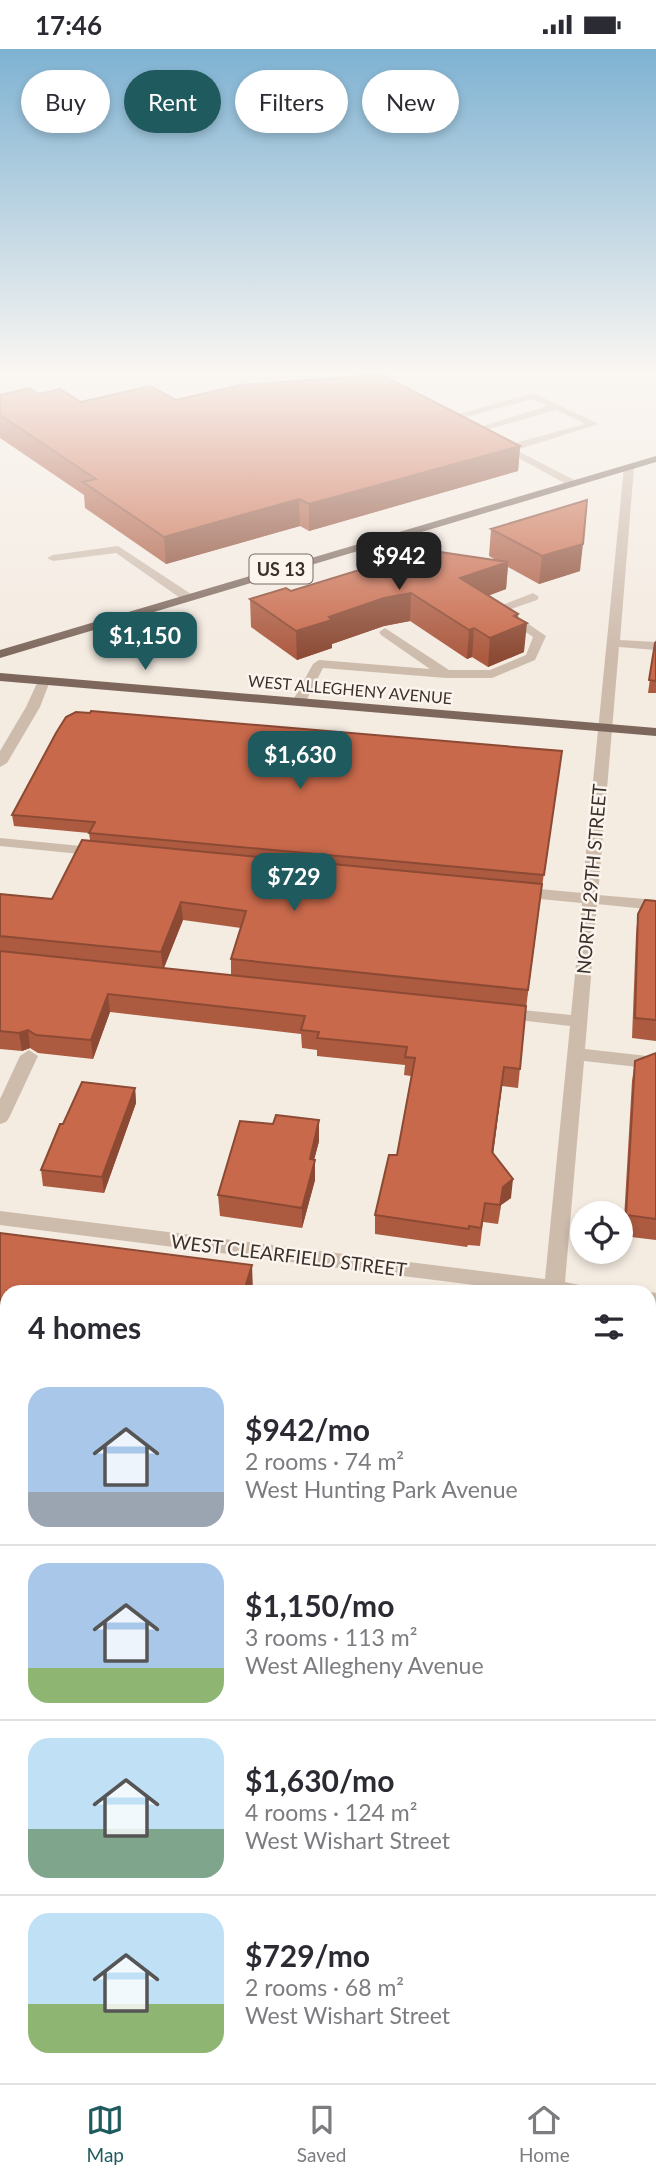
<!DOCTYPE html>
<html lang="en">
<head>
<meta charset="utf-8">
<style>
	:root { --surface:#fff; --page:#f2f2f3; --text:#2b2b33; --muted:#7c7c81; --line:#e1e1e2; --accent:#1f5a5e }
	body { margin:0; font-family:Lato,sans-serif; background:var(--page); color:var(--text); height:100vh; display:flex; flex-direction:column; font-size:26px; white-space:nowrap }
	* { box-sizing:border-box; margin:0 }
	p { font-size:23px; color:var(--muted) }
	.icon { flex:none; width:38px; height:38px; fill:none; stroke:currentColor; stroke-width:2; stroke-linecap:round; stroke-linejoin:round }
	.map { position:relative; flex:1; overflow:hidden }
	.panel { position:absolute; left:0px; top:1236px; width:656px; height:800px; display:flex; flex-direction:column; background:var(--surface); border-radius:21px 21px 0 0; box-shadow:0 4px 10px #0003 }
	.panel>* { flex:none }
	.guide { position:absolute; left:21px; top:21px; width:614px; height:63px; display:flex; gap:14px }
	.buttons { position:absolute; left:570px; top:1152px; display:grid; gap:14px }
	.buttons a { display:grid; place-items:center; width:63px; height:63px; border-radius:50%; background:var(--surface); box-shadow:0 4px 10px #0003; font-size:35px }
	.price { position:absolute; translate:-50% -60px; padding:0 16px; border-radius:14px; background:var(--accent); color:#fff; font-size:23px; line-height:46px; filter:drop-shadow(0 2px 4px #0008) }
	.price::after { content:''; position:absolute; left:50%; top:42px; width:21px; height:16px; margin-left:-10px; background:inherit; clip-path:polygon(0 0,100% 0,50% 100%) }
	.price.active { background:#222; color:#fff }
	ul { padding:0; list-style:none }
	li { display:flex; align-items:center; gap:21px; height:175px; padding:0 28px }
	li+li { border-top:2px solid var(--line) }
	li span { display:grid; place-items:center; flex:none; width:196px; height:140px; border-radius:21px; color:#555 }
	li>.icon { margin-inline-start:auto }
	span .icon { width:84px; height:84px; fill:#fffc; stroke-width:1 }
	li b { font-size:30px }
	h2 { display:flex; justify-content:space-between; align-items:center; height:84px; padding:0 28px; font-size:30px }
	.chip { padding:0 24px; border-radius:32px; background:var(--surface); box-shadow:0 4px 10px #0003; font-size:24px; line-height:63px }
	.chip.active { background:var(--accent); color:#fff }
	.status { display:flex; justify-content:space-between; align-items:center; height:49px; padding:0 35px; background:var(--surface); direction:ltr }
	.status svg { height:19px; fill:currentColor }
	.tab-bar { display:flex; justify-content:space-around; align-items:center; height:98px; border-top:2px solid var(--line); background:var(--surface); font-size:19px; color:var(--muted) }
	.tab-bar a { display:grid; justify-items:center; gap:4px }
	.tab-bar .active { color:var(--accent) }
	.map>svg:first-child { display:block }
</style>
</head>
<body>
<div class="status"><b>17:46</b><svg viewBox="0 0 49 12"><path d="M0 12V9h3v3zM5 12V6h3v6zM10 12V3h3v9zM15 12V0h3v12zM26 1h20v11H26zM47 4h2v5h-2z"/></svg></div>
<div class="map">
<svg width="656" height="2034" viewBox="0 0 656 2034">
	<rect width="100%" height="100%" fill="#f4ebe1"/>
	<path fill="#b8c4a0" d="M649,1556L656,1557V2034H611V2028H649Z"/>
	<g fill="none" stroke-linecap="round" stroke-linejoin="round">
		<path fill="#cdbbac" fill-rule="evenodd" d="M533,344L599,375L516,401L576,432V436H568L493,395L498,392L508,396L585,375L556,361L472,385L467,382L548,357L532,350L459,370L466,375L461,378L445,369Z
			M629,415L634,418L620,591L656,593V601L619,598L598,846L656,851V861L597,855L585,1000L656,1008V1020L584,1012L565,1233L584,1237L587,1242H521L0,1176V1162L545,1230L570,977L502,969L494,964L502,959L571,966L582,854L519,848L511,843L519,838L582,844L624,418Z
			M118,497L191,545V551H183L116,504L53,512L47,509L53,506Z
			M533,544L539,548L537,551L508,561L546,587L535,611L492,629H446L323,619L304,656L299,657L292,653L313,615L319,611L430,620L381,586L379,583L385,579L449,621H490L526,606L533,588L492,560Z
			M44,628L50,632L40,658L7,714L0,718V702L26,658L38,632Z
			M0,789L101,799L108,803L101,807L0,797Z
			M29,1001L38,1007L9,1069L6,1073L0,1075V1050L20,1007Z
			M649,1243L656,1244V1260L649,1259Z
			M469,2028H499L498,2034H468Z"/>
		<path fill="#7d675c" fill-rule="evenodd" d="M656,407V413L0,609V601Z
			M0,624L656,679V687L0,632Z"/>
	</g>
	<path fill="#ac5a40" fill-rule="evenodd" d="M39,345L81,353L176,351L520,397L518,422L309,482L300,477L166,515L85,459L84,446L0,389V346Z
		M491,480L580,522L539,535L508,518L506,540L488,547L518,565V569L524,603L488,618L472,608L467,610L410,572L384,577L332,595V599L297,611L251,578L250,550L291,542L496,511L489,507Z
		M656,593V644H648L655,594Z
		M562,702L542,838L526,959L518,1039L502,1037L493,1104L511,1149L501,1156L498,1175L483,1173L480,1197L468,1196L467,1198L375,1185V1166L397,1106L411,1027L404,1026L405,1016L317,1007V1001L302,999L301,985L110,963L93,1010L38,1004L30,999L22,1002L0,1000V845L52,850L90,791L89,784L14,777L12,766ZM183,871L241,879L231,910V926L164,919Z
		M656,852V992L632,989L636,885L638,865Z
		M656,1004V1191L623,1187L632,1032L635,1012Z
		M135,1039L136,1054L104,1144L43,1137L41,1121L63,1075Z
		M319,1092L314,1111L315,1131L302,1179L220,1167L218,1146Z
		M649,1259L656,1260V1556L649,1555Z"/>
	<path fill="#8c4a34" d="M520,397L518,422L309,482V455Z
		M299,450L300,477L166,515L164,488Z
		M583,495L580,522L539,535L542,507Z
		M508,513L506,540L458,557L460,529Z
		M411,544L410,572L384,577L332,595V599L297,611L296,582L329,568L384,549Z
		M518,565L517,578L527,574L524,603L488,618L490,589L514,567Z
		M474,579L472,608L467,610L469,581Z
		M181,853L183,871L163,921L161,903Z
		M108,945L110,963L93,1010L91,991Z
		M28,981L30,999L22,1002L19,984Z
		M504,1018L502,1037L491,1122L492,1103Z
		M135,1039L136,1054L104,1144L102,1128Z
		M319,1071V1092L312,1119L315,1111V1131L302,1179V1159L310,1110Z
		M513,1130L511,1149L501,1156L498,1175L503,1138Z
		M252,1216L253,1242H244Z
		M341,2028H345L344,2034H340Z"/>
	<path fill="#c8694b" stroke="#8c4a34" stroke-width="2" d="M382,326L520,397L309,455L299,450L164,488L83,433L96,430L0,366V346L30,339L39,345L60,340L81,353L150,337L176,351L240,336Z
		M587,451L583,495L552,504L542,507L491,480Z
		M413,499L508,513L460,529L518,565L514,567L527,574L490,589L474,579L469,581L411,544L384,549L329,568L332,571L296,582L250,550L286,539L291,542L366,519V515L411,502Z
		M656,593V632L649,631L655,594Z
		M91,662L562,702L544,826L89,784L95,773L12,766L56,684L66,668L76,663L90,664Z
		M82,791L542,835L528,941L231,910L246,862L181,853L161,903L0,887V845L52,850Z
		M645,851L656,852V971L635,969L638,865Z
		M0,902L526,957L520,1020L504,1018L492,1103L513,1130L503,1138L500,1156L485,1154L481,1179L469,1177V1180L375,1166L389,1106H397L415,1009L405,1008L407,998L317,989L319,983L301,981L305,967L108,945L91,991L36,986L28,981L19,984L0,982Z
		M656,1004V1170L626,1166L635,1012Z
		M82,1033L135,1039L102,1128L41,1121L60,1075H63Z
		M276,1066L319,1071L310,1110L315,1111L302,1159L218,1146L240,1072L273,1075Z
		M0,1184L252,1216L244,1242H7V2028H341L340,2034H0Z
		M649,1259L656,1260V1522L649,1521V1391L652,1304H649Z"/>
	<linearGradient id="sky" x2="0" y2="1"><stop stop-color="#7eb2d2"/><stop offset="0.53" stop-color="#faf6f2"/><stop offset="1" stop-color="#faf6f2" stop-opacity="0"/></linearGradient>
	<rect width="656" height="610" fill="url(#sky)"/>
	<g text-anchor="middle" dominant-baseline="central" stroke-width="5" stroke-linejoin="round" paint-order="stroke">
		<g font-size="16" fill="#3b302b" stroke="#fbf5ee">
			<text transform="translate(350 640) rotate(5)">WEST ALLEGHENY AVENUE</text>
		</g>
		<rect fill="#fbf5ee" stroke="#756b66" stroke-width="2" x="249.5" y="505.5" width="63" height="29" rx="5"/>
		<g font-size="18" font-weight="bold" fill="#3b302b">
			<text x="281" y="520">US 13</text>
		</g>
		<g font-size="19" fill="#3b302b" stroke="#fbf5ee">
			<text transform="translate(591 830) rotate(-85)">NORTH 29TH STREET</text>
			<text transform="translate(289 1206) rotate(7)">WEST CLEARFIELD STREET</text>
		</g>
	</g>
</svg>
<div class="buttons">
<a><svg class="icon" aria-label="locate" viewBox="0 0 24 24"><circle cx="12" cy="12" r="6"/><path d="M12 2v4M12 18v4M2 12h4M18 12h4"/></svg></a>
</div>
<b class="price active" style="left:399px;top:543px">$942</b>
<b class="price" style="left:145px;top:623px">$1,150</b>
<b class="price" style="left:300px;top:742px">$1,630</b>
<b class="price" style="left:294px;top:864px">$729</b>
<div class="guide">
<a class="chip">Buy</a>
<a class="chip active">Rent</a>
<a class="chip">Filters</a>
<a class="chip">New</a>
</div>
<section class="panel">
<h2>4 homes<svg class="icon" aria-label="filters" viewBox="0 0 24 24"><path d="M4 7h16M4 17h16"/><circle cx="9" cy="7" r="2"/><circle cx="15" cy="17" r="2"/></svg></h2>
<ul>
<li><span style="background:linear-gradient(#a9c7e8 75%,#9aa5b1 0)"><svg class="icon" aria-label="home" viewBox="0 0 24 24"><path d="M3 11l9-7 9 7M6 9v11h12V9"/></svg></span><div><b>$942/mo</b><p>2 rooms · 74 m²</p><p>West Hunting Park Avenue</p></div></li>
<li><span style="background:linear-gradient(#a9c7e8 75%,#8fb573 0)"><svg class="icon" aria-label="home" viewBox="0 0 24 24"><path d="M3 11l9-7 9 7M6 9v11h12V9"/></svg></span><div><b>$1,150/mo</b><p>3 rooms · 113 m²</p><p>West Allegheny Avenue</p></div></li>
<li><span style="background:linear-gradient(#bfe0f5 65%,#7fa58c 0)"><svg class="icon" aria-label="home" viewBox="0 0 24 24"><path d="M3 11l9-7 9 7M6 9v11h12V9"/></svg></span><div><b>$1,630/mo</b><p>4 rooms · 124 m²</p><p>West Wishart Street</p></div></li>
<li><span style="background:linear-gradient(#bfe0f5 65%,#8fb573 0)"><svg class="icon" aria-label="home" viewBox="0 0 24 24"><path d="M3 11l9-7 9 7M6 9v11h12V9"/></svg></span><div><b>$729/mo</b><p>2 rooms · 68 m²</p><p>West Wishart Street</p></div></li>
</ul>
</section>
</div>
<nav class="tab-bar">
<a class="active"><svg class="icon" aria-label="map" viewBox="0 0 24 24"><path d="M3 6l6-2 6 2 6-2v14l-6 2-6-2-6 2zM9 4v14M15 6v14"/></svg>Map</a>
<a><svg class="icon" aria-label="saved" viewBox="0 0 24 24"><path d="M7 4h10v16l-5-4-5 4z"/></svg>Saved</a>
<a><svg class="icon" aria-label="home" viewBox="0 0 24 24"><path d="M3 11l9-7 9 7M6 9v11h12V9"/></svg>Home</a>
</nav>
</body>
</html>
